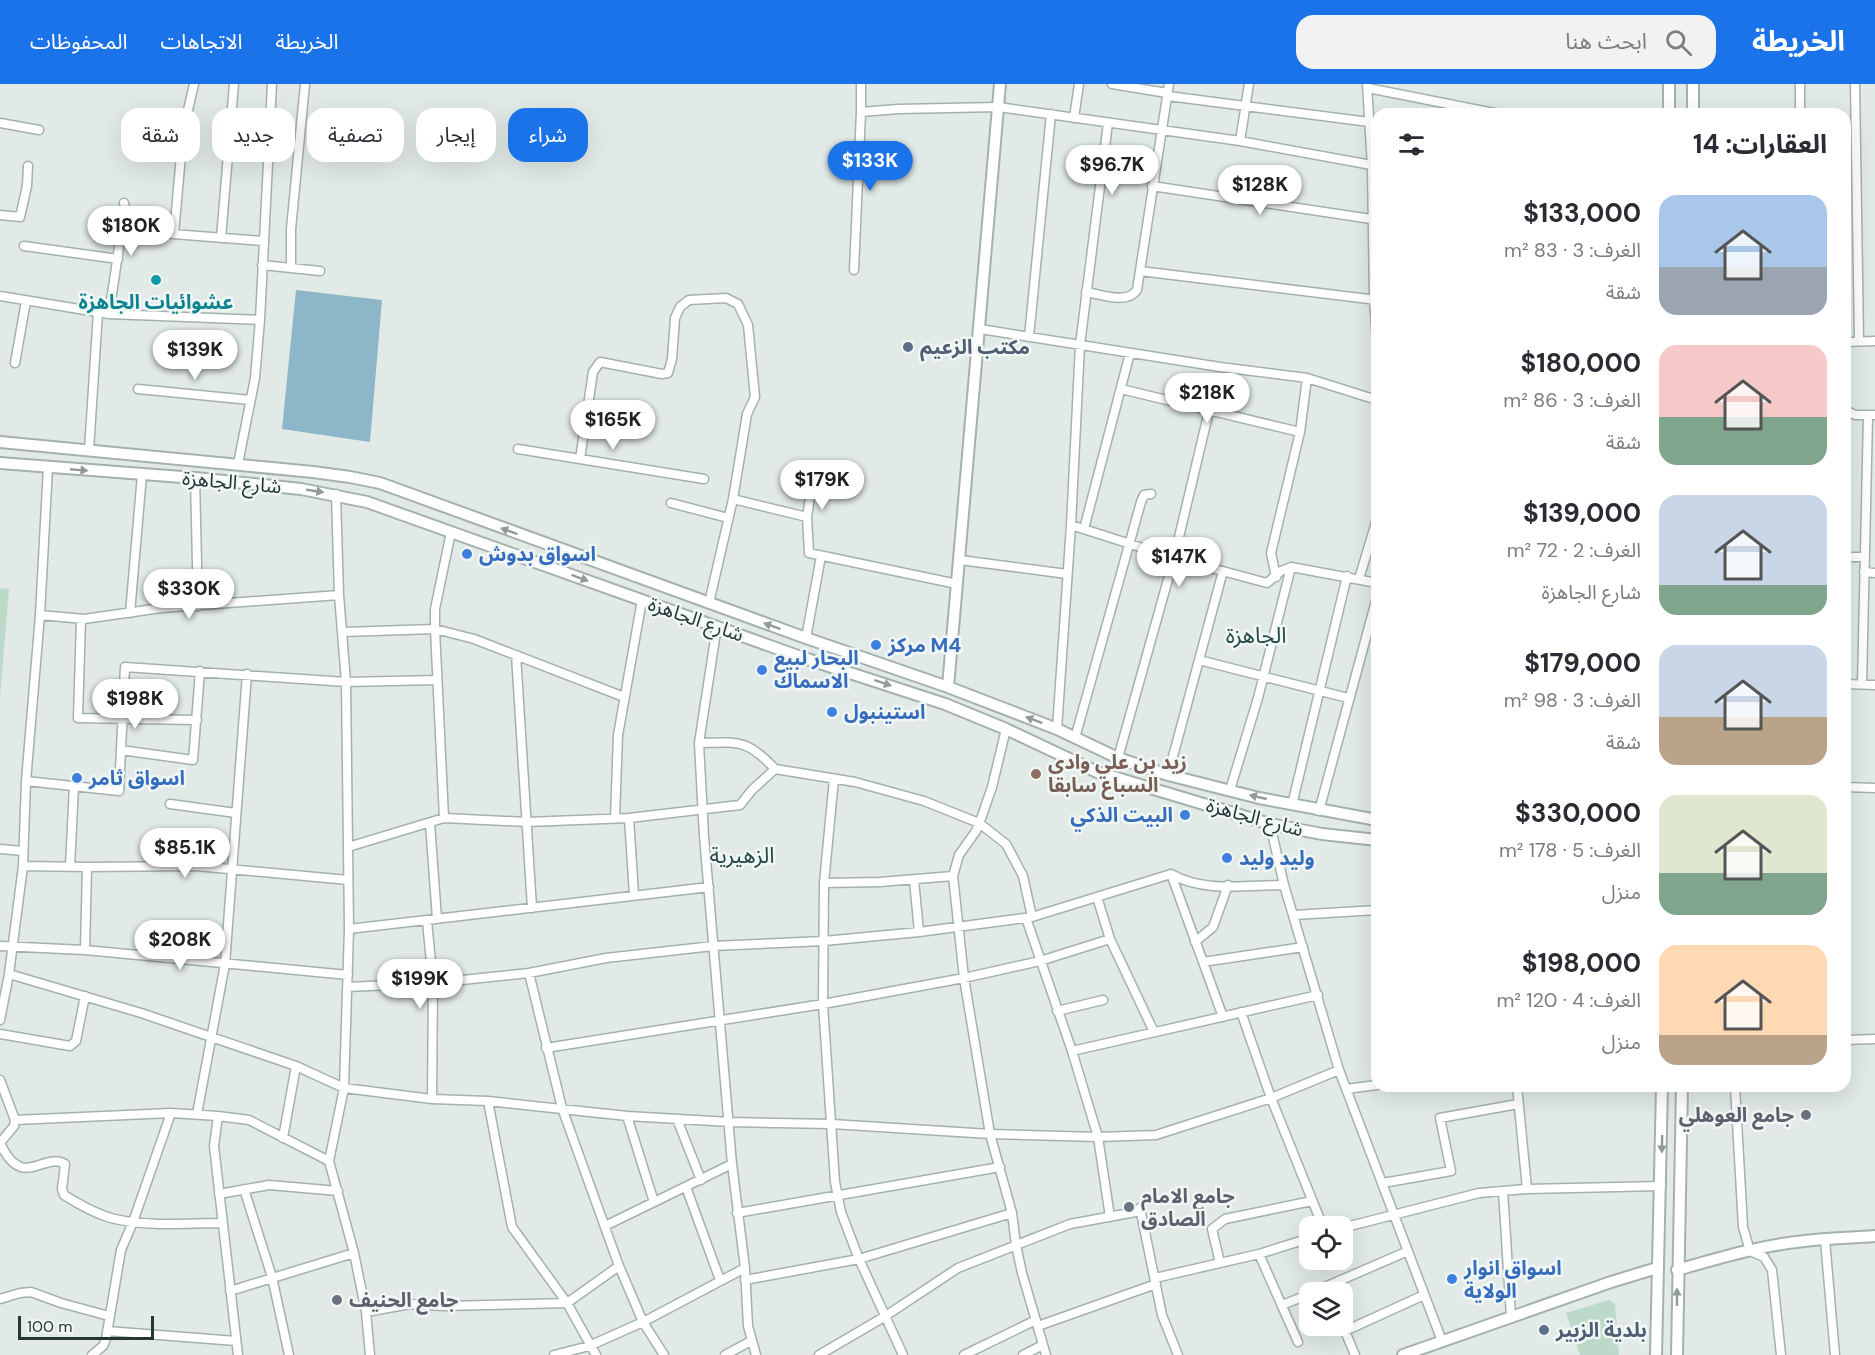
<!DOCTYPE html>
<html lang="ar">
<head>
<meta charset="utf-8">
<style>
	:root { --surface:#fff; --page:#f2f2f3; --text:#2b2b33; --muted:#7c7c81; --accent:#1a73e8 }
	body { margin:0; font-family:"DM Sans","Noto Sans Arabic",sans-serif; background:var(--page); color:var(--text); direction:rtl; height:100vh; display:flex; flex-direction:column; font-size:22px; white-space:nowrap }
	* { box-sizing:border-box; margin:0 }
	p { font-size:20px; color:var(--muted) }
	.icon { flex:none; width:33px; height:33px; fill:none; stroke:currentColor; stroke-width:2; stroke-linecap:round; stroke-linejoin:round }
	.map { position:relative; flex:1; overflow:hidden; direction:ltr }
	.drawer { position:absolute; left:1371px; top:24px; width:480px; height:984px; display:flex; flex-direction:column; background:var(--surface); border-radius:18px; box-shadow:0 6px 24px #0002; direction:rtl }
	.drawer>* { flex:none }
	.guide { position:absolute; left:18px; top:24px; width:570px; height:54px; direction:rtl; display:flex; gap:12px }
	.controls { position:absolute; left:1299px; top:1132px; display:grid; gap:12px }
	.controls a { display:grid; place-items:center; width:54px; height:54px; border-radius:12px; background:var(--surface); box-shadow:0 6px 24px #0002; font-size:30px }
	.scale { position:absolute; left:18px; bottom:15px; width:136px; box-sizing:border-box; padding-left:6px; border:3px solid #233836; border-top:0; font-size:16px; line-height:21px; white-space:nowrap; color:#233836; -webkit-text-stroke:4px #f1f7f5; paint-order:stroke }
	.price { position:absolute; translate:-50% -51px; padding:0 14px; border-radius:21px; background:#fff; color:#222; font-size:20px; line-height:39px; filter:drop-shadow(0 2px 3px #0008) }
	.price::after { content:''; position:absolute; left:50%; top:36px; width:18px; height:14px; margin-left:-9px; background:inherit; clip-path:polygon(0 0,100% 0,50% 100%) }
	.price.on { background:var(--accent); color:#fff }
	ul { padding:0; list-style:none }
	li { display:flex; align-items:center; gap:18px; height:150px; padding:0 24px }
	li span { display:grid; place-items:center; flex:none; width:168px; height:120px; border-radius:18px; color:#555 }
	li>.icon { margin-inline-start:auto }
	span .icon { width:72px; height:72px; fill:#fffc; stroke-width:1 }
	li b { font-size:26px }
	h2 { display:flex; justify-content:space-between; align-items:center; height:72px; padding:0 24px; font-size:26px }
	.chip { padding:0 21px; border-radius:18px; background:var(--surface); box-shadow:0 6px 24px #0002; font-size:21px; line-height:54px }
	.chip.on { background:var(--accent); color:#fff }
	header { display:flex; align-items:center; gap:36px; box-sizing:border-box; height:84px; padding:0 30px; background:var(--accent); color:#fff }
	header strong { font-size:28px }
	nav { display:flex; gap:33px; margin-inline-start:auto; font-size:21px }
	.search { width:420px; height:54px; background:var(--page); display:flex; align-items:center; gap:15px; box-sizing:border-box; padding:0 21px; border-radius:18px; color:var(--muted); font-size:22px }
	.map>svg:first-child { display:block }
</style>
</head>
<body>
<header>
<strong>الخريطة</strong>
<div class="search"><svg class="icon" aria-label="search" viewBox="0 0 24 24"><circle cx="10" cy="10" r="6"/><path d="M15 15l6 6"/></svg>ابحث هنا</div>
<nav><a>الخريطة</a><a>الاتجاهات</a><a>المحفوظات</a></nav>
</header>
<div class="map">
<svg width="1875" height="1271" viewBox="0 0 1875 1271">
	<rect width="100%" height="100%" fill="#e1eae7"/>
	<path fill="#bcd9c9" d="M0,504L9,505L0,613Z
		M1609,1216L1615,1220L1619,1271H1580L1566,1229Z"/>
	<path fill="#8eb6c9" d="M296,206L382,216L370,358L282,345Z"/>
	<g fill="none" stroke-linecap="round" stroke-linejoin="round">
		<g stroke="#a4b1ae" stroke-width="11">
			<path id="minor" d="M861,0V28L898,25L998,23L1240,57L1377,82
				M1112,0L1167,9
				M1367,0L1372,82L1374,215L1377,257
				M1800,0V30
				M1855,0L1859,257
				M1368,4L1499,30
				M1168,12L1369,38
				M1074,34L1079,0
				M0,39L39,46
				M1240,57L1249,0
				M1152,102L1371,135
				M0,131L20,133L27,102L28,82
				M122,146L263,157
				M174,150L181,71L185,39L194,0
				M221,154L234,0
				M24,162L118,175
				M262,181L320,187
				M291,184V145L305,0
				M854,186L861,28
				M1140,187L1377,216
				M1086,208C1101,210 1127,221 1137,206L1169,0
				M0,212L109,230L260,236
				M109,230L125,123L124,119
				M980,245L1220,283L1307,294L1377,316
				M1029,253L1051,30
				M1845,258L1875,257
				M15,279L26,217
				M138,305L250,316
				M1121,305L1300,348
				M1845,326L1855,331H1875
				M518,365L704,395
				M89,366L98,228
				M580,375L593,288L600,278L662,290L668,289L672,275L675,234L680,223L689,216L726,214L738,220L748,241L755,313L747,330L733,415L709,519
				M238,380L255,294L260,236L272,0
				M814,387L807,433L809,469L957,500
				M195,394L198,522
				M336,410L339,511L346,598L349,845L344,1004L329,1077L354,1169L366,1228L370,1271
				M733,415L807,433
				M671,419L728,434
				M1071,441L1174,474L1267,499L1281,487L1291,483L1377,499
				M1084,445L1130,269
				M1845,473H1864
				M960,476L1067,490
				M1864,488L1875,489
				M1276,493L1271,469L1300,348L1307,294
				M1359,495L1377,435
				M130,529L142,391
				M40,531L84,535L161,524L339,511
				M81,535L78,634L197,636
				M717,542L699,659L704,752L732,1080L745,1184L748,1242L756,1271
				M343,548L435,545L474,555L624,613
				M806,554L821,472
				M516,571L532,824
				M1199,576L1348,614
				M1845,600L1875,601
				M1862,600L1868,332
				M1006,645L992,703L982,732L976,747L959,771L953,792L964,894L990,1050L1012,1129L1016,1161L1022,1189L1046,1271
				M1057,645L1071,441L1080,261L1108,39
				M1075,654L1141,418L1144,411L1151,410
				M699,659C739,658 747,655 775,685
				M121,666L193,676L200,587
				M1118,674L1174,474L1209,327
				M1168,691L1223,487
				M834,695L824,799L823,920L835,1098L841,1128L859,1175L903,1271
				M26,697L119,707L125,583L346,598L437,596
				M1845,703L1875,704
				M1230,706L1258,614L1291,483
				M170,720L236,729
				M1292,721L1347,492
				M1319,727L1377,513
				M444,734L435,545V525L451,448
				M615,734L618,651L642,516
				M629,734L634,811
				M430,739L437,835
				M1270,740L1284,801L1339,986L1442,1257
				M348,763L444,734L527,738L629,734L740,721L752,706L775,685L855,698L924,717L979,739L1006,760L1023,792L1032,833
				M0,765L23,767
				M23,782L87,783L196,782L348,796
				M70,782L74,702
				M1171,790L1223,933
				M914,796L919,848
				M824,799L880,798L953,792
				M1097,813L1110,855L1154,948
				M1294,831L1377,826
				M1026,834L1072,967L1098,1053L1110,1133
				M427,837L433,899L432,1015
				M349,845L709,803
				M1195,858L1213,843L1228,801
				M0,862L85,866L348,891
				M85,866L87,783
				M1203,878L1303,863
				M529,889L562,1024L619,1182L643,1238L664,1271
				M9,890L141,929L296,982L344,1004L432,1015L488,1017L627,1032L730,1038L832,1040L990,1050L1098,1053L1156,1051L1271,1014L1339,986
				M348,903L433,899L529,889L606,874L713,862L824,857L919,848L1032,833L1171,790C1204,809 1247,801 1284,801
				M1057,927L1103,916
				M1241,928L1271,1014L1323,1143
				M0,936L9,890L23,782L26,697L40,531L48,383
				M0,950L70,962L76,957L85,912
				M1845,956L1875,955
				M546,964L823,920L964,894L1040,877L1110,855
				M1072,967L1318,911
				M0,996L15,1036L14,1042L0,1059
				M1517,1002L1527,1105
				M1735,1002L1743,1143L1750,1167L1764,1173L1772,1186L1781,1271
				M1346,1005L1377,1001
				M488,1017L512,1143L567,1219L596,1271
				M197,1030L225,880L247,590
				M218,1032L214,1062L238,1271
				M627,1032L654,1118
				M677,1035L701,1096
				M15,1036L171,1029L218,1032L249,1036L329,1077
				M283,1054L296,982
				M0,1059C23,1108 43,1067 65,1080L62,1105L64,1111C80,1121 97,1131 115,1135C149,1143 187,1139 222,1139
				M1383,1099L1451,1087L1440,1034L1518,1020
				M686,1103L720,1196
				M244,1105L272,1193L289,1271
				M1503,1107L1511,1232
				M219,1110L269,1101L338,1107
				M1140,1124L1162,1231L1178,1271
				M737,1129L1000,1083
				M605,1142L732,1080
				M1342,1144L1479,1109L1527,1105L1661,1102
				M1825,1156L1835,1271
				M1259,1170L1298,1258
				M1220,1179L1212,1145L1225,1135L1312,1117
				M1155,1194L1259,1170L1310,1154
				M745,1196L859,1175L1012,1129
				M230,1207L354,1169
				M1311,1209L1408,1167
				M0,1215L20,1209L31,1208L61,1219L109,1232
				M1282,1221L1310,1210
				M366,1228L410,1220L444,1222L567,1219L619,1182
				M1038,1242L1156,1200
				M107,1247L236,1257
				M92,1271L103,1262L106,1255L121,1166L133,1138L171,1029
				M554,1271L589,1262L643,1238L745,1184
				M725,1271L751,1257
				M819,1271L884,1233L958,1184L1070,1140L1141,1127
				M964,1271L1036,1236
				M1023,1271L1043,1261
				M1355,1271L1345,1247L1424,1211"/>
		</g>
		<g stroke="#a4b1ae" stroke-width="14">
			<path id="tertiary" d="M1669,0V30
				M1693,0V30
				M0,358L313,388L350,393L380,399L806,554L948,603L1057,645L1118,674L1168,691L1259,714L1377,736
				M0,379L195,394L301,405L367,418L801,573L945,620L1006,645L1097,688L1270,740L1322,750L1377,756
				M948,603L1000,0
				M1677,1186C1719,1174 1762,1161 1805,1157C1828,1154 1852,1154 1875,1152
				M1403,1271L1611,1198L1657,1184
				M1656,1271L1662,1002
				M1677,1271L1682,1002"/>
		</g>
		<use href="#minor" stroke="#fff" stroke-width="8"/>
		<use href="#tertiary" stroke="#fff" stroke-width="10"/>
	</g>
	<defs><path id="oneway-solid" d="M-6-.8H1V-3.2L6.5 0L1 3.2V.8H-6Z" transform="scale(1.5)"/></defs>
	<g fill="#919c9a">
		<use href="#oneway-solid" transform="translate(79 386) rotate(5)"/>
		<use href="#oneway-solid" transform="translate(315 407) rotate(9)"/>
		<use href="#oneway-solid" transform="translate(509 447) rotate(-160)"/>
		<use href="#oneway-solid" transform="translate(580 494) rotate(20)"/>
		<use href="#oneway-solid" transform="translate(772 542) rotate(-160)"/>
		<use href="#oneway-solid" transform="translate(883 599) rotate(18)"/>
		<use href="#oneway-solid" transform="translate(1034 636) rotate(-159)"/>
		<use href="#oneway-solid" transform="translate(1258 713) rotate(-167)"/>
		<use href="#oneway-solid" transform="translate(1662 1060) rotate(91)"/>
		<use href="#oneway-solid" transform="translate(1677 1213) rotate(-90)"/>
	</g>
	<circle fill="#0f9aa8" stroke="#f1f7f5" stroke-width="2" cx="156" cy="196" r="6"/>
	<g fill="#5c6f8a" stroke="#f1f7f5" stroke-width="2">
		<circle cx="908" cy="263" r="6"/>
		<circle cx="1544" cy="1246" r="6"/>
	</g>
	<g fill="#3f7fe0" stroke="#f1f7f5" stroke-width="2">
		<circle cx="467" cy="470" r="6"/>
		<circle cx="876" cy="561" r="6"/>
		<circle cx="762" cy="586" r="6"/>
		<circle cx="832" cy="628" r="6"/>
		<circle cx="77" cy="694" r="6"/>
		<circle cx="1185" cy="731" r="6"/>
		<circle cx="1227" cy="774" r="6"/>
		<circle cx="1452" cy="1195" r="6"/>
	</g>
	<circle fill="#8d6e63" stroke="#f1f7f5" stroke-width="2" cx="1036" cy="690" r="6"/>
	<g fill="#6b7280" stroke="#f1f7f5" stroke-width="2">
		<circle cx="1806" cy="1031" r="6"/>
		<circle cx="1129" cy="1123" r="6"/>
		<circle cx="337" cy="1216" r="6"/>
	</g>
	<g text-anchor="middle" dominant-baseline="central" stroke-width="5" stroke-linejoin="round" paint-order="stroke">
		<g font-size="20" font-weight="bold" fill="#0d838f" stroke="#f1f7f5">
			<text x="156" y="218">عشوائيات الجاهزة</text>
		</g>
		<g font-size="20" font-weight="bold" fill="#4e5e75" stroke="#f1f7f5" text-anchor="start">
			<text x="920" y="263">مكتب الزعيم</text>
			<text x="1556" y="1246">بلدية الزبير</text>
		</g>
		<g font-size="20" fill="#233836" stroke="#f1f7f5">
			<text transform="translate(232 398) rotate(5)">شارع الجاهزة</text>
			<text transform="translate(696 535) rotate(19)">شارع الجاهزة</text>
			<text transform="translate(1255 733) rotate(15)">شارع الجاهزة</text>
		</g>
		<g font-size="20" font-weight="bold" fill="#366cbe" stroke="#f1f7f5" text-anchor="start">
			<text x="479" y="470">اسواق بدوش</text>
			<text x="888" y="561">مركز M4</text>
			<text x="774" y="574">البحار لبيع<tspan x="774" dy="23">الاسماك</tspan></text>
			<text x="844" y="628">استينبول</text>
			<text x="89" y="694">اسواق ثامر</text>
			<text x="1173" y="731" text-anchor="end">البيت الذكي</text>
			<text x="1239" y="774">وليد وليد</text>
			<text x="1464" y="1184">اسواق انوار<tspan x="1464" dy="23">الولاية</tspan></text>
		</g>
		<g font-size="20" font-weight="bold" fill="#785e54" stroke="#f1f7f5" text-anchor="start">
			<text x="1048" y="678">زيد بن علي وادي<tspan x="1048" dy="23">السباع سابقا</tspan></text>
		</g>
		<g font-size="20" font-weight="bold" fill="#5b616d" stroke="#f1f7f5" text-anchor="start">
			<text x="1794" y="1031" text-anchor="end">جامع العوهلي</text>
			<text x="1141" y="1112">جامع الامام<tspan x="1141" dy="23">الصادق</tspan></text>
			<text x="349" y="1216">جامع الحنيف</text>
		</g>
		<g font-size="22" fill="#214845" stroke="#f1f7f5">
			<text x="1256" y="551">الجاهزة</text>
			<text x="742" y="771">الزهيرية</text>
		</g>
	</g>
</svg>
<div class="controls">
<a><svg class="icon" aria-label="locate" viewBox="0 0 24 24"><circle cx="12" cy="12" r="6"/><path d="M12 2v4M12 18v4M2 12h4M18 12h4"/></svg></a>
<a><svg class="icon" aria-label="layers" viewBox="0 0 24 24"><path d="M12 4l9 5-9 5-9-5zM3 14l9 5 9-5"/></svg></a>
</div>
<div class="scale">100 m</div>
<b class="price on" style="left:870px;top:108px">$133K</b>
<b class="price" style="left:1112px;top:112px">$96.7K</b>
<b class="price" style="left:1260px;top:132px">$128K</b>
<b class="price" style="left:131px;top:173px">$180K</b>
<b class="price" style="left:195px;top:297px">$139K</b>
<b class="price" style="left:1207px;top:340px">$218K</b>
<b class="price" style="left:613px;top:367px">$165K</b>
<b class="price" style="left:822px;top:427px">$179K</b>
<b class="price" style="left:1179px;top:504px">$147K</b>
<b class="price" style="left:189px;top:536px">$330K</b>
<b class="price" style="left:135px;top:646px">$198K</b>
<b class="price" style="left:185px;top:795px">$85.1K</b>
<b class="price" style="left:180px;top:887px">$208K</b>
<b class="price" style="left:420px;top:926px">$199K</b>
<div class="guide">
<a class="chip on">شراء</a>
<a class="chip">إيجار</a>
<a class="chip">تصفية</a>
<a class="chip">جديد</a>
<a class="chip">شقة</a>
</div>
<section class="drawer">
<h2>العقارات: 14<svg class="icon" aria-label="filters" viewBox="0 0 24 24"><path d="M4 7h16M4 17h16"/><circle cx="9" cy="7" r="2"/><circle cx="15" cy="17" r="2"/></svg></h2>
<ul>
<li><span style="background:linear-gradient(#a9c7e8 60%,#9aa5b1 0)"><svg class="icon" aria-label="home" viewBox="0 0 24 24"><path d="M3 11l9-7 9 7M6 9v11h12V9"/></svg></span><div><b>$133,000</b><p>الغرف: 3 · 83 m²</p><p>شقة</p></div></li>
<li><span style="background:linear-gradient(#f6c9c9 60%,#7fa58c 0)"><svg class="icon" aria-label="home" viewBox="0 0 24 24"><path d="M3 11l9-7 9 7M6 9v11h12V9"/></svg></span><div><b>$180,000</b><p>الغرف: 3 · 86 m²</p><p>شقة</p></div></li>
<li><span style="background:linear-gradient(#c9d6e8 75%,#7fa58c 0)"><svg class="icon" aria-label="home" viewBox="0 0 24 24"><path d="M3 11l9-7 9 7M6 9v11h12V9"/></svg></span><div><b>$139,000</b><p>الغرف: 2 · 72 m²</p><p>شارع الجاهزة</p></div></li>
<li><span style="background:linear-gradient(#c9d6e8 60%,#b9a48a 0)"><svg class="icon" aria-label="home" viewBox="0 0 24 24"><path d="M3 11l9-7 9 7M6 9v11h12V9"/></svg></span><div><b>$179,000</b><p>الغرف: 3 · 98 m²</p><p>شقة</p></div></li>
<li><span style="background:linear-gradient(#dfe7d0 65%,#7fa58c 0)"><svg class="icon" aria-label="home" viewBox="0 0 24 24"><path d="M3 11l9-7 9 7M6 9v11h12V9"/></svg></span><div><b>$330,000</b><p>الغرف: 5 · 178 m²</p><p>منزل</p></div></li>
<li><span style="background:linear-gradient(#ffd9b3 75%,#b9a48a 0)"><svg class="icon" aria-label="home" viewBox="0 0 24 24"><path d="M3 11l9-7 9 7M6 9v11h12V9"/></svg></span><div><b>$198,000</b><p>الغرف: 4 · 120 m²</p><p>منزل</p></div></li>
</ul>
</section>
</div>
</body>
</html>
